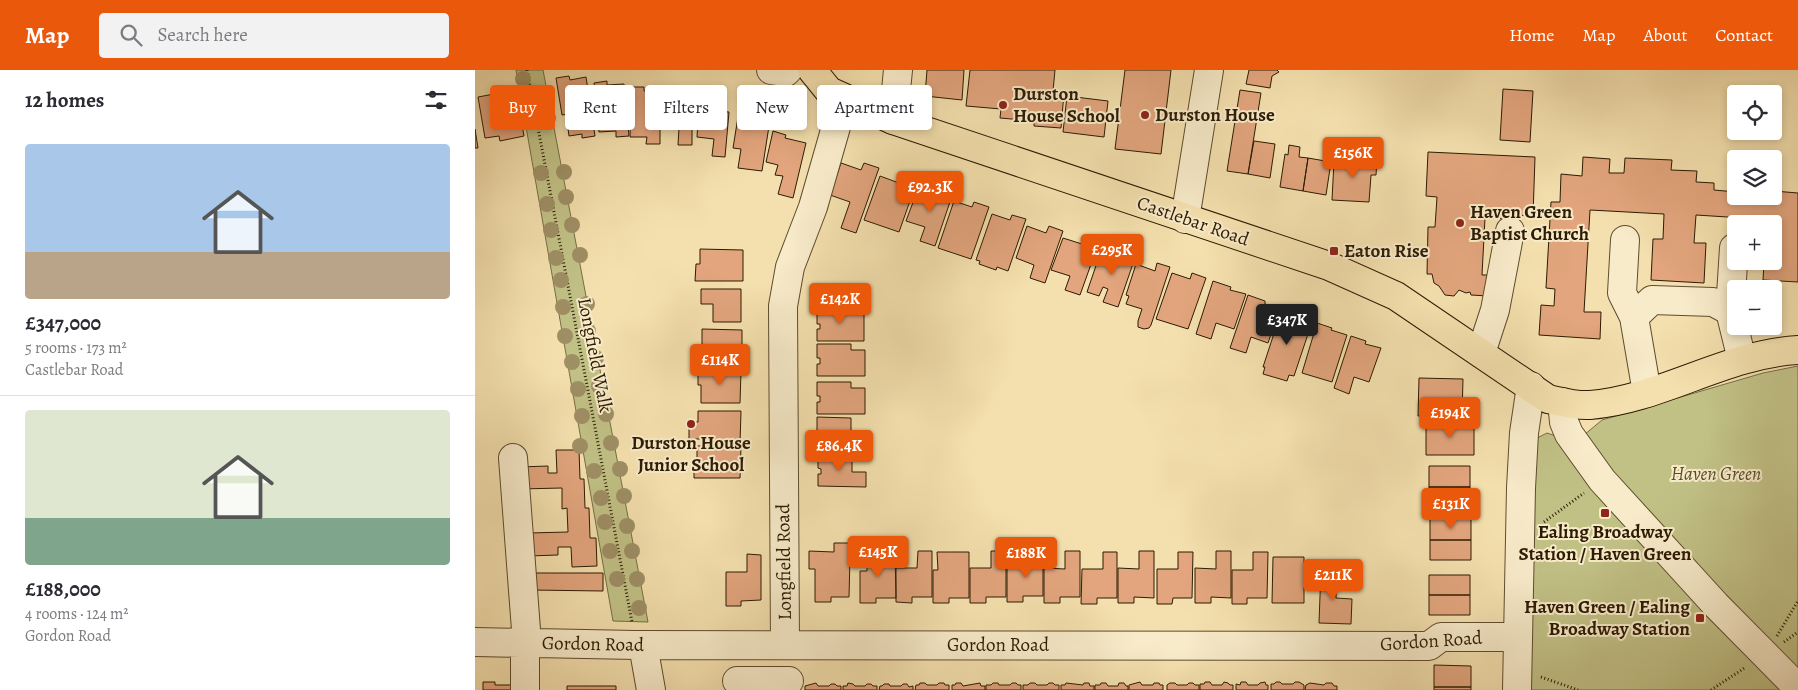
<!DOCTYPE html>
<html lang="en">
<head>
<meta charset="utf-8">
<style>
	:root { --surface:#fff; --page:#f2f2f3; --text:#2b2b33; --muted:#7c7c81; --line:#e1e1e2; --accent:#ea580c }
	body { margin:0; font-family:Alegreya,serif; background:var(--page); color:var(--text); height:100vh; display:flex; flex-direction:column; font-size:19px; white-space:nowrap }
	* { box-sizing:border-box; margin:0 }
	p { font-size:16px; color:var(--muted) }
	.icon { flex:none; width:28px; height:28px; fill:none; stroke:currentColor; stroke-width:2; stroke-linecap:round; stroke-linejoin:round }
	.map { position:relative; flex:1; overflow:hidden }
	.sheet { display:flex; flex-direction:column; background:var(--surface); width:475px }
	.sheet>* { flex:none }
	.top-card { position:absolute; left:15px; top:15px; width:475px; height:45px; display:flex; gap:10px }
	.controls { position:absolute; left:1252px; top:15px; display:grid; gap:10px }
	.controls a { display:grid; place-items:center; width:55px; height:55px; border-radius:5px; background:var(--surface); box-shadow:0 2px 8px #0003; font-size:25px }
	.price { position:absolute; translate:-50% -42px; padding:0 11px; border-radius:5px; background:var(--accent); color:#fff; font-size:16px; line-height:32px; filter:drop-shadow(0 1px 2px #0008) }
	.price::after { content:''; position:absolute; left:50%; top:30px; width:15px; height:11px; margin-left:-8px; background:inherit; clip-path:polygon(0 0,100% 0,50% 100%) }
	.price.on { background:#222; color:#fff }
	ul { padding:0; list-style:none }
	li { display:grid; align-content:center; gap:10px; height:265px; padding:0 25px }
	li+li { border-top:1px solid var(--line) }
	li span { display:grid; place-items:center; height:155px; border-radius:5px; color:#555 }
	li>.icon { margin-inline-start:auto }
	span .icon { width:90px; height:90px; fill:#fffc; stroke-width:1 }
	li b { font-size:21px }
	h2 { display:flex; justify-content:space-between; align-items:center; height:60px; padding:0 25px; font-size:21px }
	.tag { padding:0 18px; border-radius:5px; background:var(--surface); box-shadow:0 2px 8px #0003; font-size:18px; line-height:45px }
	.tag.on { background:var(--accent); color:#fff }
	header { display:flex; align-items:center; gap:30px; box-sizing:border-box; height:70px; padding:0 25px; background:var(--accent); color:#fff }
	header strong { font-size:24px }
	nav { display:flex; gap:28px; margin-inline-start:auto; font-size:18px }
	.search { width:350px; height:45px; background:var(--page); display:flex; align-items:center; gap:12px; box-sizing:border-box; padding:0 18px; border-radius:5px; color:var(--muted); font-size:19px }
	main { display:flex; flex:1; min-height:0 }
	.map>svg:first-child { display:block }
</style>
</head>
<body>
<header>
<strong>Map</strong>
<div class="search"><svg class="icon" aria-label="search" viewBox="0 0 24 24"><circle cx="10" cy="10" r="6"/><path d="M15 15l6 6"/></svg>Search here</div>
<nav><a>Home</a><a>Map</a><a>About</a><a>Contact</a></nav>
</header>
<main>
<section class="sheet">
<h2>12 homes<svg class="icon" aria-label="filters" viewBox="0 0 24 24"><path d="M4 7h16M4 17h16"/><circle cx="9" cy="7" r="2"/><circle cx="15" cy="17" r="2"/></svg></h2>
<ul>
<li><span style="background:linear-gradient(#a9c7e8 70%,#b9a48a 0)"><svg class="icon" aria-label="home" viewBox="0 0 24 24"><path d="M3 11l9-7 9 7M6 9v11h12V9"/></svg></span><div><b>£347,000</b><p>5 rooms · 173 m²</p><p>Castlebar Road</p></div></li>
<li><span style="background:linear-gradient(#dfe7d0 70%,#7fa58c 0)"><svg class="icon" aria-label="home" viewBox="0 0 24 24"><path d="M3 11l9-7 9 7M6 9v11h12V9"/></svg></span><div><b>£188,000</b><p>4 rooms · 124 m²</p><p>Gordon Road</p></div></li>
</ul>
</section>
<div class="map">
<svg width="1323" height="620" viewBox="0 0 1323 620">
	<rect width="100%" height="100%" fill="#f4e0ae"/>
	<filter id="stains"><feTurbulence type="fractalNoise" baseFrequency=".004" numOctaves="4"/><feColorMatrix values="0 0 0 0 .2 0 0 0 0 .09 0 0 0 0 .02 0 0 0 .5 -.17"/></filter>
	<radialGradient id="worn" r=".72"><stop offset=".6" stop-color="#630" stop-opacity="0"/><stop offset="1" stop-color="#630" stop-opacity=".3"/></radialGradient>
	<path fill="#c1c186" stroke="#766e44" d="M41,0H68L173,552L138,551Z
		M1323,296V606L1206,493L1109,365L1127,350L1288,303Z
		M1072,363L1081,366L1313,620H1047L1060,372L1064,367Z"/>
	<path fill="#e2a57d" stroke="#2c1b03" d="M452,0H489L487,30L450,26Z
		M495,0H580L578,21L589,23L586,58L559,56V51L525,48L526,39L491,36Z
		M650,0H696L686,84L640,79Z
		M774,0H802L804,2L797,6L795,18L771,14Z
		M94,6L95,10L111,7L120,66L107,68V64L94,66L92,51L99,50L98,43L87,45L81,8Z
		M132,11V15L149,14L154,66L141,67V61L124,62L119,13Z
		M156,17H169V21L185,22V74H171L172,67H155Z
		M1028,19L1058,21L1055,72L1025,70Z
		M41,20L49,66L25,71L24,66L10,68L3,27Z
		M765,20L786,23L773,104L752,101Z
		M187,26H199V30L217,31V75H203L204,58H187Z
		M592,26L633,31L629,67L588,62Z
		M224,35L236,36V41L254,42L250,87L237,86L239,69L222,67Z
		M263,47L278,49V53L294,56L287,101L263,98L266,79L258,78Z
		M0,59L3,78H0Z
		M298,61L311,65L310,68L331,73L318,128L303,124L308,106L300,105L303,95L291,92Z
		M779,71L800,74L795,108L773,104Z
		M814,75L825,77L824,87L833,88L828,121L805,117L810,84L813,85Z
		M953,82L1060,87L1058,146L1034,145V149L1010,148L1007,205H1013V226L996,225L995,222L991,223L984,220L979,226L970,225L964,216L959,213L957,204H952L953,157H960L962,127L951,126Z
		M1108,87L1135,89L1134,103H1149L1150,88L1197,90L1196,100L1222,101L1221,112L1239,113V120L1261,122V126H1299V121L1323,123V212L1288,210L1289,193L1297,194V191H1299L1300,150L1221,145L1219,173H1231L1229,213L1176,210L1178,169H1188L1189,144L1115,140L1109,242H1126L1125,269L1064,265L1066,235L1079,236L1080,219L1071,218L1076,132H1085L1086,104L1107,106Z
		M833,88L856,92L851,125L828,121Z
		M865,88L902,89L901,105H896L894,132L857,130L859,91H865Z
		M366,93L386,100L389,93L404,98L381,163L366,158L375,132L355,125Z
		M427,105L442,111L424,162L389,150L405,106L424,113Z
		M464,118L478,123L460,176L445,171L450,157L431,151L443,119L462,125Z
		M479,131L497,137L499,132L514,137L496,189L463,178Z
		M517,144L535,150L537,145L551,149L533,201L522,197L521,200L504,194L505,191L501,190Z
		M552,156L571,163L574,156L588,161L570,213L555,208L559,195L541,188Z
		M609,167L624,172L605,225L590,220L595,206L576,200L588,168L607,174Z
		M225,179L268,180V211H220L221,194H225Z
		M647,180L661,185L643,237L628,232L633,219L628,217L624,226L612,222L626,181L644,187Z
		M682,193L695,197L676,255L674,258L669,259L663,257V251L667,239L651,234L654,226L651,225L661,194L680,201Z
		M697,203L715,209L717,203L731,208L713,259L681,249Z
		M738,211L756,217L755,220L771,224L759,259L741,253L736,269L721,264Z
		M226,219H266V252H238V234H226Z
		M773,225L790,231V234L805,238L793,273L776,267L771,283L755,278Z
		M342,238H375L389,243V271H342V259H345V254H342Z
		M807,239L823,244L822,247L837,252L819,306L814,305L812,311L788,304L790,297H788Z
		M842,253L857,258L856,260L872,265L857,312L827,303Z
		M227,259L267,260V292H227Z
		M876,266L891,271L890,274L906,278L894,312L879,307L874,324L859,318Z
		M342,274H376V280H390V306H342V294H345V288H342Z
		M223,300L266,301L265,333H226V315H223Z
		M944,308L988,309L987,346H943Z
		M342,312H376V318H390V344H342V332H345V326H342Z
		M223,341H266L265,373H228V369H214V352H223Z
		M342,347L376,348V365H387V380H342V368H345V362H342Z
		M951,352L999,353V385H951Z
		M222,376H266L265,408H219V390H222Z
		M81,380H104L105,409H109L110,438H114L115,468H121L122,496L97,497L96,477H83V485L53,486V463L93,462L92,438L87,439V418L44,419V397L73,396V403H82Z
		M343,384H377V402H391V417L343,416V404H346V399L343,398Z
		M954,396H995V417H954Z
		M954,417H995V437H954Z
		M955,449H996V470H955Z
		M955,470H996V490H955Z
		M359,473H381V489L375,488L374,527H356V532H340V499H334V481L359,482Z
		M553,480H568V526H548V532H532V497L553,498Z
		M443,481H457V527H437V533L421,532V498H442Z
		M516,481H531V527H511V533H495V498H516Z
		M590,481H605V527H585V533H569V498L590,499Z
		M664,481H679V528L659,527V533H643V498L664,499Z
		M741,481H756V528L736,527V533H720V498L741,499Z
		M392,482H420L421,528H401V533H385V501H392Z
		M462,482H494V528H474V533H458V500H463Z
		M628,482H642V528H622V534H606L607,499H628Z
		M703,482H718L717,528H698L697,534H682V499H703Z
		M778,482H793L792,528H772V534H757V500H778Z
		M272,484L286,485V530L266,531V536H251V502H272Z
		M798,487H829V533H797Z
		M846,499L862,500L861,528L877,529L876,554L844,553Z
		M56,503H128V521L56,520Z
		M954,505H995V525H954Z
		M954,525H995V545H954Z
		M959,595L996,596V617H959Z
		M8,612H20V615H40V620H8Z
		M665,612L667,615H678L679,613H684L685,615H688V620H654V615Z
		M730,612H735L737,615H747L749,612L753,613L755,615H758V620H725V614H729Z
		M766,612H771L773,615H783L785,613L790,612L791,615H793V620H761V614L765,615Z
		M801,612H805L807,614H818L820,612H824L829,615V620H796V614H799Z
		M341,613L343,616H354L356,614H360L362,616H366V620H330V616Z
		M373,613L378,614L380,616H390L392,614H396L398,616H402V620H368V616H372Z
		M445,613H450L452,615H462L464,613H469L470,615H474V620H440L441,615H444Z
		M481,613H486L488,616L505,613L506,616H510V620H477V615H480Z
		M518,613H523L524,615H535L537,613H541L543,615H546V620H511V615H516Z
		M555,613H560L562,615H572L574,613H578L580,615H584V620H548V615H553Z
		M591,613L608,615L609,613H614L615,616H619V620H586V615H590Z
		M626,613H631L633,616H643L644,613H649L651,616H653V620H620V615H625Z
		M695,613H700L702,615H712L714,613H718L720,615H724V620H692V615Z
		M835,613L849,615L851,613H857L859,616H862V620H830L831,615Z
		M409,614H414L415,616H426L428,614H432L434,617L438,616V620H404L405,616H407Z
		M92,616H141V620H92Z
		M959,617H996V620H959Z"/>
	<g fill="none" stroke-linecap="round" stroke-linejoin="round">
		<g stroke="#5e4c2e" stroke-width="30">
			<path id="minor" d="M296,0L311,2L313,0
				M418,50L423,0
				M710,149L734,0
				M1150,170L1147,223L1159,247L1172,323
				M1259,178L1255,241L1267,290
				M1159,247L1177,230L1238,232L1255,241
				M1006,283L1020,240L1035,161
				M1087,332L1089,352L1094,364L1127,410L1241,535L1323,618
				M38,388L52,573
				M0,572L161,575L954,576L966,567H1043
				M310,574L308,236L315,197L338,137L369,29
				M168,575L176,620
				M262,611H314
				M50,620V573
				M1042,620L1046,418L1049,363L1056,316"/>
		</g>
		<g stroke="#2c1b03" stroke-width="30">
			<path id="major" d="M337,0L354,21L418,50L854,196L921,226L1073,329C1087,332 1101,336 1115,335C1187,329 1250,284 1323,280"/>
		</g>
		<path stroke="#2c1b03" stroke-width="3" stroke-dasharray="1 2.5" stroke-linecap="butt" d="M52,0L157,552
			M1069,452L1109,423
			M1302,566L1323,531
			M1309,572L1323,562
			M1066,607L1103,620
			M1236,620L1271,597"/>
		<use href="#minor" stroke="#f8ebca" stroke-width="28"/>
		<use href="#major" stroke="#f4e0ae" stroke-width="28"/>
	</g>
	<g fill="#9f8f65">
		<circle cx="48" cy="9" r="8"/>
		<circle cx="68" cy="23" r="8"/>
		<circle cx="51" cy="31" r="8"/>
		<circle cx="73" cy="48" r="8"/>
		<circle cx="55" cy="51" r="8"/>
		<circle cx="89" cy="102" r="8"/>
		<circle cx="66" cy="103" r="8"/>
		<circle cx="91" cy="127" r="8"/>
		<circle cx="72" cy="134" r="8"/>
		<circle cx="97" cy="155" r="8"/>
		<circle cx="76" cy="160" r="8"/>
		<circle cx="105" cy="185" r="8"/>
		<circle cx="81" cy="188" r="8"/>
		<circle cx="86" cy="210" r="8"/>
		<circle cx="112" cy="234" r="8"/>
		<circle cx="88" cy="237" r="8"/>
		<circle cx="113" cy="261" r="8"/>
		<circle cx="90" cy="266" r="8"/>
		<circle cx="121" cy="288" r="8"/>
		<circle cx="97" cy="292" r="8"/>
		<circle cx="124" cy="316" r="8"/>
		<circle cx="103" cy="319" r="8"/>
		<circle cx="131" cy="344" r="8"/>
		<circle cx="107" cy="346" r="8"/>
		<circle cx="136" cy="373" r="8"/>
		<circle cx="105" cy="376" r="8"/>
		<circle cx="145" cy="399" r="8"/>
		<circle cx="119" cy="401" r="8"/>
		<circle cx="149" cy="426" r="8"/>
		<circle cx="126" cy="428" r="8"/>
		<circle cx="130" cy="452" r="8"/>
		<circle cx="152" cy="456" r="8"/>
		<circle cx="135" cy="481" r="8"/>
		<circle cx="157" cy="481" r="8"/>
		<circle cx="142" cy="509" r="8"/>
		<circle cx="162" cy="509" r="8"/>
		<circle cx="164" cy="538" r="8"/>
	</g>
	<g fill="#8f2418" stroke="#f8ebca" stroke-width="2">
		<circle cx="528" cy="35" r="5"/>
		<circle cx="670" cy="45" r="5"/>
		<circle cx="985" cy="153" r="5"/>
		<rect x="854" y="176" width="10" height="10" rx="2.5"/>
		<circle cx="216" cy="354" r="5"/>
		<rect x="1125" y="438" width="10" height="10" rx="2.5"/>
		<rect x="1220" y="543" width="10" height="10" rx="2.5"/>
	</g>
	<g text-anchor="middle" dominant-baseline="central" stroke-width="4" stroke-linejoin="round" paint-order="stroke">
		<g font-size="19" font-weight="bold" fill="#2c1b03" stroke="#f8ebca" text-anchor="start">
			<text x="538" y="24">Durston<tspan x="538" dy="22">House School</tspan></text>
			<text x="680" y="45">Durston House</text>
			<text x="995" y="142">Haven Green<tspan x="995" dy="22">Baptist Church</tspan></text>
			<text x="869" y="181">Eaton Rise</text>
			<text x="216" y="373" text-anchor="middle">Durston House<tspan x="216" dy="22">Junior School</tspan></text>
			<text x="1130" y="462" text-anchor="middle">Ealing Broadway<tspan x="1130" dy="22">Station / Haven Green</tspan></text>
			<text x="1215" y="537" text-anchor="end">Haven Green / Ealing<tspan x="1215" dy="22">Broadway Station</tspan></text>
		</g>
		<g font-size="19" fill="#2c1b03" stroke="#f8ebca">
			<text transform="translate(718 151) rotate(19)">Castlebar Road</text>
			<text transform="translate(120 285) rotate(79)">Longfield Walk</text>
			<text transform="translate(309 492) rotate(-91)">Longfield Road</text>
			<text transform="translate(956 571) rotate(-4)">Gordon Road</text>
			<text transform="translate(118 574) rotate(1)">Gordon Road</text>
			<text x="523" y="575">Gordon Road</text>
		</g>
		<g font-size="19" font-style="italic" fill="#594d2a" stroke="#f8ebca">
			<text x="1241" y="404">Haven Green</text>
		</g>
	</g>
	<rect width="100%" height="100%" filter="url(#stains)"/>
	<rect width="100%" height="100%" fill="url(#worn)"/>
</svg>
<div class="controls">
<a><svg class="icon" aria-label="locate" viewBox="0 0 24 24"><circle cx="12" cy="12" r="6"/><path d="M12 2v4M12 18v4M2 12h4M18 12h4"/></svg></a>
<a><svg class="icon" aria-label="layers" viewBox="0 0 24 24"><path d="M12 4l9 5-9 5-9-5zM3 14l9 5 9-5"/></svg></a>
<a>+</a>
<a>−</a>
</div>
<b class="price" style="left:878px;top:109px">£156K</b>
<b class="price" style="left:455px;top:143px">£92.3K</b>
<b class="price" style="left:637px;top:206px">£295K</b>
<b class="price" style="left:365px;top:255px">£142K</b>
<b class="price on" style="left:812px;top:276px">£347K</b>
<b class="price" style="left:245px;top:316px">£114K</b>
<b class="price" style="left:975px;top:369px">£194K</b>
<b class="price" style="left:364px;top:402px">£86.4K</b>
<b class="price" style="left:976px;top:460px">£131K</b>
<b class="price" style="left:403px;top:508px">£145K</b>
<b class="price" style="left:551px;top:509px">£188K</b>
<b class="price" style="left:858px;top:531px">£211K</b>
<div class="top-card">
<a class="tag on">Buy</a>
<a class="tag">Rent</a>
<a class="tag">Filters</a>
<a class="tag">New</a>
<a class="tag">Apartment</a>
</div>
</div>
</main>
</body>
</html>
